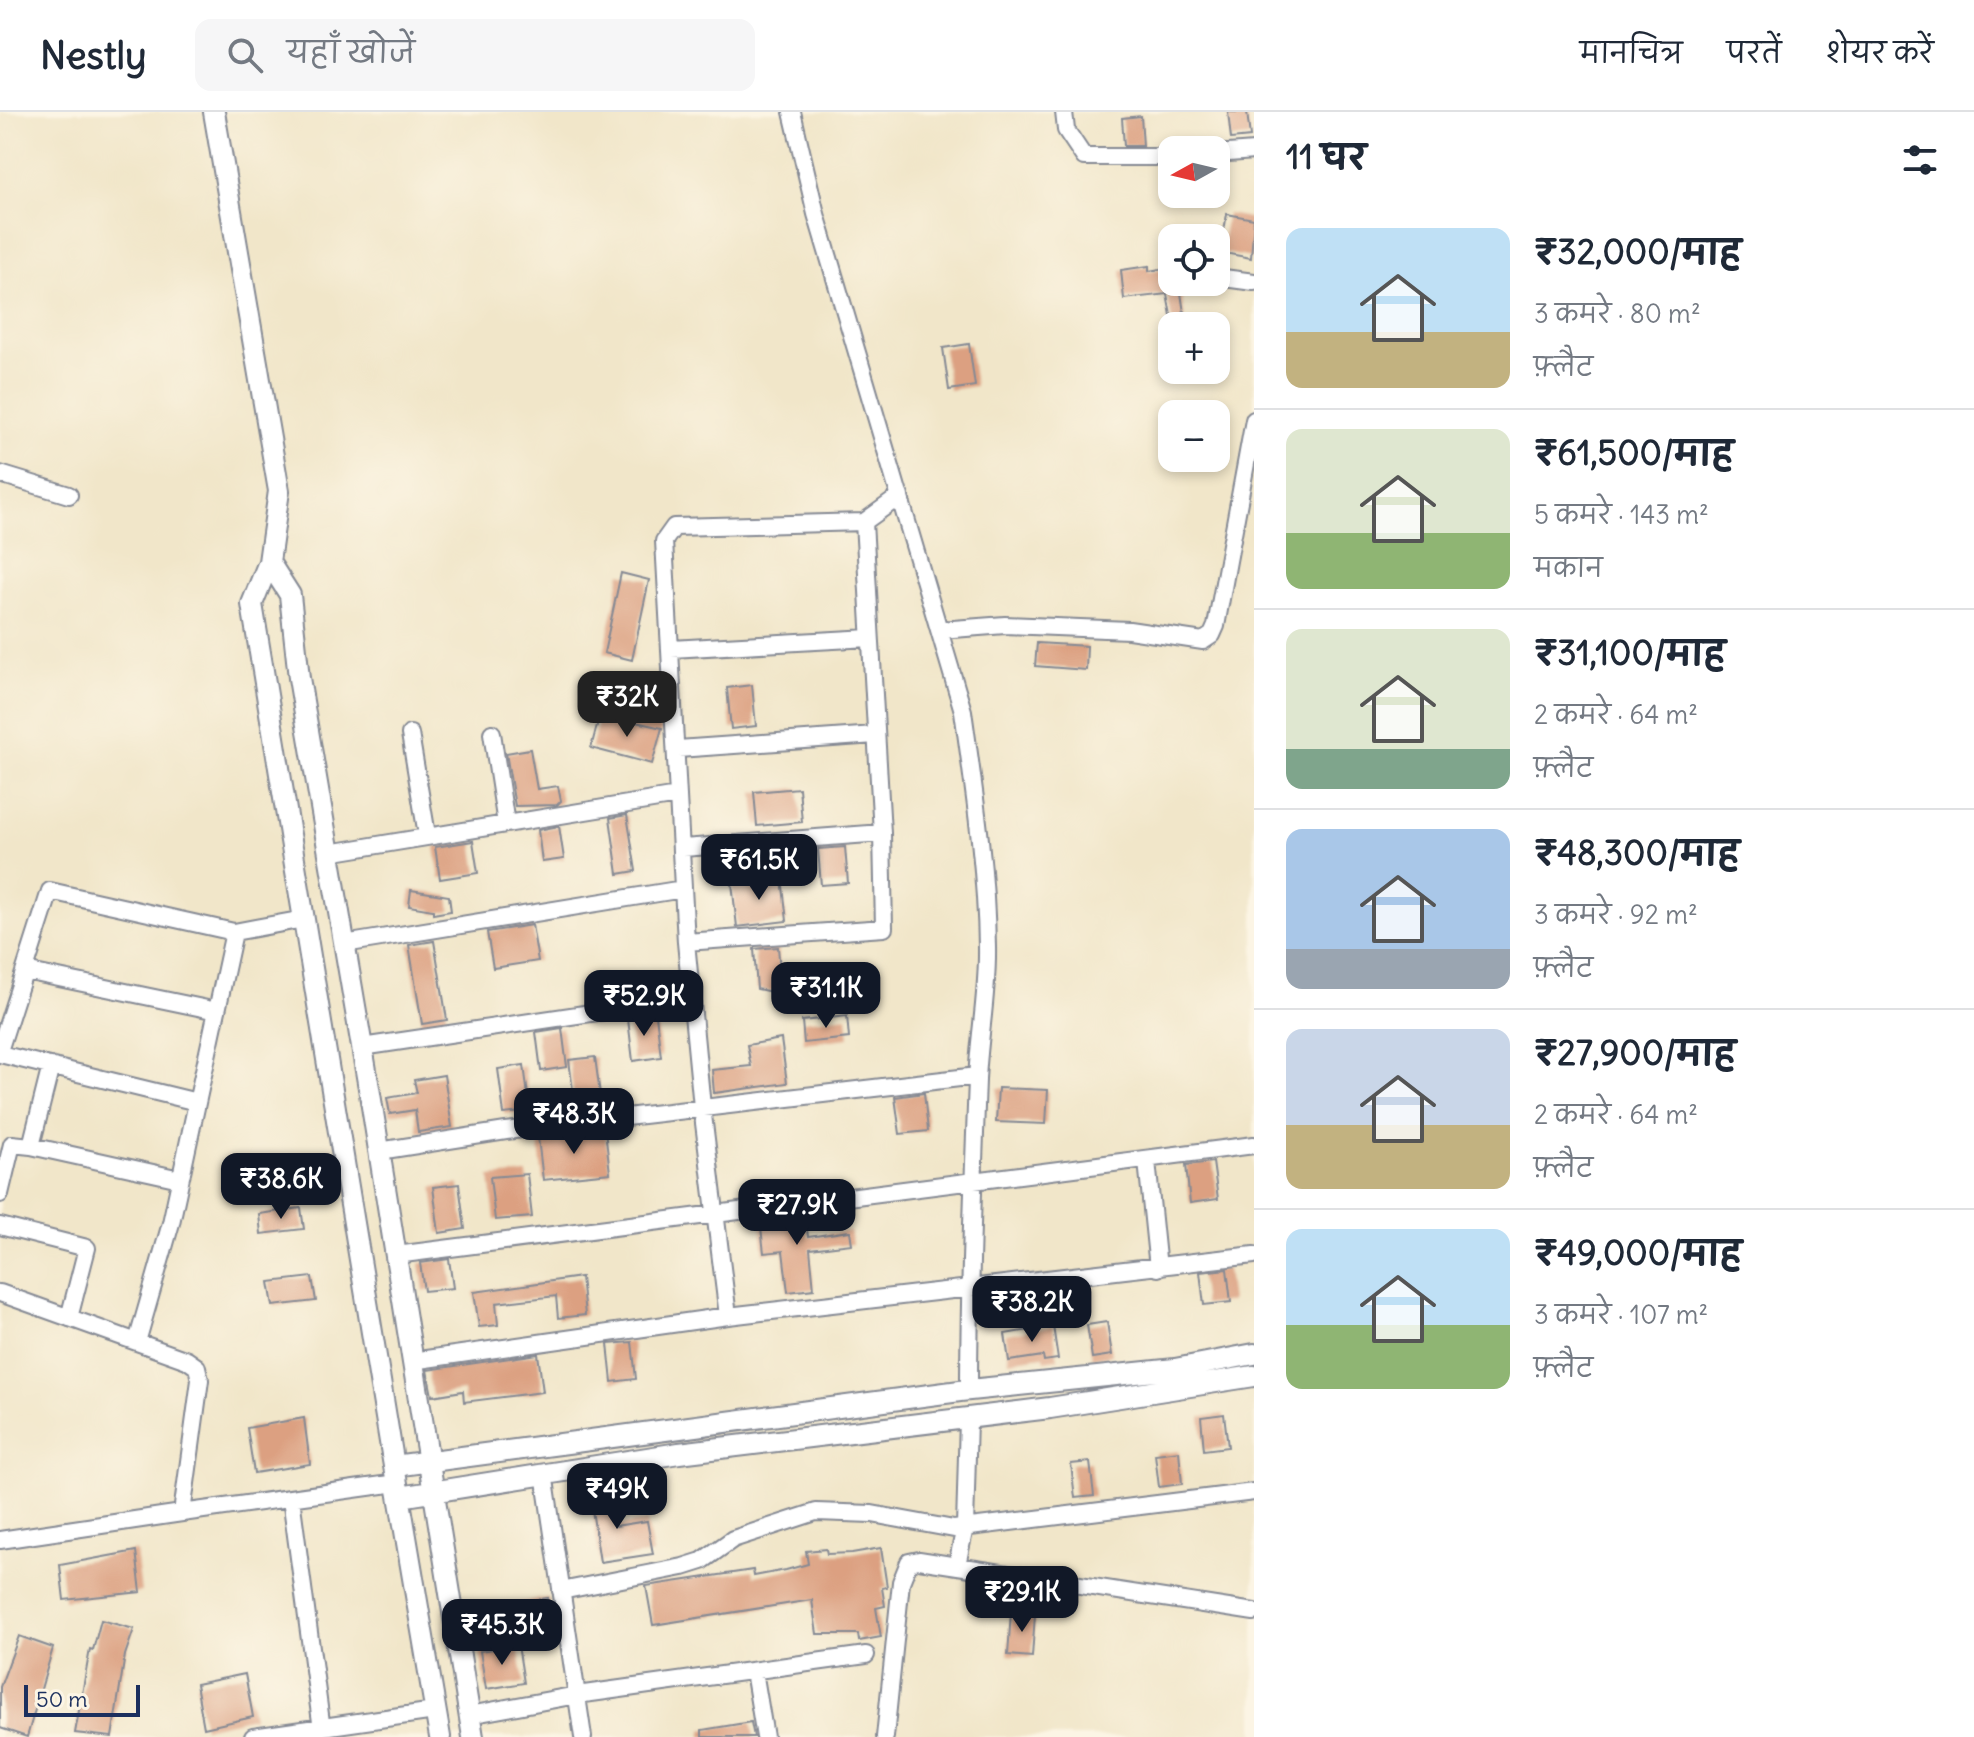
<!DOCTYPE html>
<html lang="hi">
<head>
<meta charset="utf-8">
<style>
	:root { --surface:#fff; --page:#f6f6f7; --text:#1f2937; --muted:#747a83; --line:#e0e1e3; --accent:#111827 }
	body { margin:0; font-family:Delius,"Playpen Sans Deva",sans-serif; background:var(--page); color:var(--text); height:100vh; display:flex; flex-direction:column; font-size:30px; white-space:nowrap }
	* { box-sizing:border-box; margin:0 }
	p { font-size:26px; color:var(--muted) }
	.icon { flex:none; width:44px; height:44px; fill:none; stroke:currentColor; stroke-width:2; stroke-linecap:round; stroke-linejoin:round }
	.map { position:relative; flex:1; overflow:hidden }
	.details { display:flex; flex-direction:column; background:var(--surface); width:720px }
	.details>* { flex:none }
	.needle { width:52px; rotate:262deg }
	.controls { position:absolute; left:1158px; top:24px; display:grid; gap:16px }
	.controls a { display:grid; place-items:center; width:72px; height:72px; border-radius:16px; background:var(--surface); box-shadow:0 4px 12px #0003; font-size:40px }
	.scale { position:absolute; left:24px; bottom:20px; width:116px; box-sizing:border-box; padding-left:8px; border:4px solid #1b2f5e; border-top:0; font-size:22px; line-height:28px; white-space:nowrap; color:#1b2f5e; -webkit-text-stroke:6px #fcf5e5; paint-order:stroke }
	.price { position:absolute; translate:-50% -68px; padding:0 18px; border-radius:16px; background:var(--accent); color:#fff; font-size:26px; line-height:52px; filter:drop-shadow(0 2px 4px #0008) }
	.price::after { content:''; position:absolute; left:50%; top:48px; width:24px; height:18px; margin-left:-12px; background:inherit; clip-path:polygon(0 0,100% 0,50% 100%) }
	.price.current { background:#222; color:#fff }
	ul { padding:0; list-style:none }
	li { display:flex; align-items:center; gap:24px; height:200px; padding:0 32px }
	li+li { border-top:2px solid var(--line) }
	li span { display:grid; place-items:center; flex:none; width:224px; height:160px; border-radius:16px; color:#555 }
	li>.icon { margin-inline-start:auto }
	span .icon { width:96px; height:96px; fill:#fffc; stroke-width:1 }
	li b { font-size:34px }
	h2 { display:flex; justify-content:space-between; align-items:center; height:96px; padding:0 32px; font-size:34px }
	header { display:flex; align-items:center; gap:48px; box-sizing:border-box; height:112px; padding:0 40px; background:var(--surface); border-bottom:2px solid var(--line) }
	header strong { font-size:38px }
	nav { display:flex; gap:44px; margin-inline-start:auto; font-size:28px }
	.search { width:560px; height:72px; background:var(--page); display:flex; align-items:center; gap:20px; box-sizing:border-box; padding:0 28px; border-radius:16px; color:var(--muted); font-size:30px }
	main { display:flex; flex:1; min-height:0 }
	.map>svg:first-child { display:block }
</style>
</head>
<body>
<header>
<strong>Nestly</strong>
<div class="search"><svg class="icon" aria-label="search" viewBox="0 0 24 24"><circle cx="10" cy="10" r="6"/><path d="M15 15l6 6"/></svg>यहाँ खोजें</div>
<nav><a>मानचित्र</a><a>परतें</a><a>शेयर करें</a></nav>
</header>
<main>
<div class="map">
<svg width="1254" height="1625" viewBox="0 0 1254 1625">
	<rect width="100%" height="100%" fill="#fcf5e5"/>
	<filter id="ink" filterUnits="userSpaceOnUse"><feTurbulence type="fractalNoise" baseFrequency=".0125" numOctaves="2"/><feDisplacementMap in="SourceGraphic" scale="16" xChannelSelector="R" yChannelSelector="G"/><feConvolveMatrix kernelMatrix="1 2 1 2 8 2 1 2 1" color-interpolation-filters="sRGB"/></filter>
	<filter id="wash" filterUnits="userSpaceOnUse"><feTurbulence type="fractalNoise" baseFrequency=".006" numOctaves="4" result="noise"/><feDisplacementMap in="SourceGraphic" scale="32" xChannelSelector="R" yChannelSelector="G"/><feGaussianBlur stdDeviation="1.8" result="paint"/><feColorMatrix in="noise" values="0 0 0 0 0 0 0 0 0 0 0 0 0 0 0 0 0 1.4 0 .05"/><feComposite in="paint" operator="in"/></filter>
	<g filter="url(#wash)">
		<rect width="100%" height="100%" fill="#f1e6c9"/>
		<g id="blocks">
			<path fill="#dca081" d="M1228,0H1247L1250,25L1231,27Z
				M1141,4L1143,34H1124L1122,6Z
				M1227,102L1254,107L1251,146L1224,141L1222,130Z
				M1149,154V159L1172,155V170H1200V178L1181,181L1186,214H1173L1167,182L1124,187L1121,158Z
				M969,232L975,274L949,278L943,236Z
				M621,461L649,468L632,548L604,541Z
				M1037,531L1087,534L1086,558L1035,554Z
				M752,573L756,614L731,617L727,576Z
				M600,602L662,616L652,652L591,636Z
				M530,637L537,677L558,674L561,689L557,693L515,694L506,641Z
				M799,676L802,710L757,714L754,680Z
				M627,703L636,759L618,762L610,706Z
				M559,714L564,747L542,750L538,718Z
				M473,729L478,761L440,767L435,735Z
				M845,735L848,771L821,773L818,737Z
				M782,766L787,809L737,815L732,771Z
				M411,778L449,784L451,799L433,802V798L409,794Z
				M532,813L538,849L493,856L487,820Z
				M434,829L447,908L422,912L409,833Z
				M778,835L782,882L757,877L754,837Z
				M656,903L661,945L633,949L628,907Z
				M847,904L849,926L804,931L802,909Z
				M562,916L567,955L541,959L536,920Z
				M781,927L787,971L714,981L712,958L751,954L747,933Z
				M595,945L601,990L575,994L569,948Z
				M524,953L530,999L504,1002L498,957Z
				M444,963L452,1015L418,1020L415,998L390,1002L387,986L417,981L414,968Z
				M998,976L1048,978L1046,1012L996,1010Z
				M924,981L928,1019L900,1022L895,985Z
				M605,1019L610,1061L543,1068L538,1026Z
				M1213,1050L1218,1087L1190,1091L1186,1053Z
				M527,1062L532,1105L495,1108L490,1065Z
				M459,1072L465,1117L439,1121L433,1075Z
				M301,1096L304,1117L261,1122L259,1102Z
				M805,1102L808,1125L850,1119L852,1132L810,1137L814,1177L788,1180L783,1139L764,1141L760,1107Z
				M449,1147L453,1176L424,1179L420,1151Z
				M1227,1157L1231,1190L1204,1193L1200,1160Z
				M312,1165L316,1189L273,1194L269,1170Z
				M581,1165L585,1203L558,1206L556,1184L496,1191L498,1213L479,1215L474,1180Z
				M1107,1210L1112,1243L1092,1246L1087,1213Z
				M1053,1214L1058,1247L1044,1249L1043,1244L1009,1249L1005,1222Z
				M632,1230L636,1267L612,1270L608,1232Z
				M538,1242L543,1280L464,1290L463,1279L432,1284L427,1258Z
				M1224,1302L1228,1335L1204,1338L1201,1305Z
				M304,1306L310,1352L254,1361L247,1316Z
				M1179,1339L1182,1372L1159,1375L1155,1342Z
				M1090,1350L1094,1384L1075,1386L1071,1352Z
				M608,1375L615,1414L647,1409L653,1442L600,1450L589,1378Z
				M881,1436L887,1475L882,1476L885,1494L876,1496L881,1525L859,1529L858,1522H817L812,1488L653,1513L646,1474L753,1458L754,1464L786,1458L808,1452L806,1439L826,1437L827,1442L852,1441Z
				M136,1439L141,1480L64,1488L60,1453Z
				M548,1486L552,1510L509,1517L505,1493Z
				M1011,1500L1035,1502L1032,1545L1008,1543Z
				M101,1508L134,1517L125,1543L112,1625L75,1621L90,1537L93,1538Z
				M19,1524L53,1536L27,1625L0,1616V1575Z
				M518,1533L524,1571L486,1577L480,1539Z
				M245,1562L253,1605L204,1616L196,1572Z
				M751,1610L754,1625H702V1618Z"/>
		</g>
	</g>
	<g filter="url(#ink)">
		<use href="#blocks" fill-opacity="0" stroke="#868a94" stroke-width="2"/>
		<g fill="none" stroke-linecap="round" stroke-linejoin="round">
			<g stroke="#868a94" stroke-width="20">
				<path id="minor" d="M792,0L816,102L963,599C974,678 986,756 987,835C988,880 979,924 977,968C973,1072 969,1175 969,1278
					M1064,0L1066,18L1084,45H1172
					M1216,42L1254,39
					M1216,165L1254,170
					M0,362L69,383
					M940,518L1005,513L1129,518L1203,529L1212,523L1216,514L1254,308
					M671,537L870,526
					M492,621L506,712
					M410,622L427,723
					M678,637L875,623
					M683,736L882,721
					M329,741L677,684
					M686,830L884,816L882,721L864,410
					M344,832L683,777
					M25,859L217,899
					M362,935L692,886
					M0,936L50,779L234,820
					M0,942L197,990
					M31,1034L180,1067
					M379,1039L506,1019L977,964
					M1147,1049L1158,1156
					M0,1082L12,1032L31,1034L51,954
					M0,1114L87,1136L69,1206
					M396,1143L1254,1033
					M0,1181L187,1248L197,1255L200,1268L182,1401L0,1428
					M728,1204L702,995L686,830L664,429L674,415L864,410L900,384
					M137,1230L171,1111L234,820L304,807
					M412,1249L728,1204L1254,1143
					M544,1361L583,1625
					M291,1386L323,1625
					M182,1401L397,1371
					M957,1453L965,1415L968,1307
					M561,1479L683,1455L702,1449L733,1427L816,1400L872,1402L954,1417L1254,1380
					M754,1559L765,1625
					M469,1603L577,1583L866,1543
					M253,1625L435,1599
					M885,1625L901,1470L909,1450L919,1448L1254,1500"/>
			</g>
			<g stroke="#868a94" stroke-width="24">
				<path id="tertiary" d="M214,0L279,379L269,450L252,492L394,1354
					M269,450L290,483L299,566L370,982L473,1625
					M400,1385L679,1341L1050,1296L1254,1264
					M440,1625L394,1354L960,1279L1175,1257L1254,1242"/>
			</g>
			<use href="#minor" stroke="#fff" stroke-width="16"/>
			<use href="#tertiary" stroke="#fff" stroke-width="20"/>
		</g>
	</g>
</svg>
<div class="controls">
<a><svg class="needle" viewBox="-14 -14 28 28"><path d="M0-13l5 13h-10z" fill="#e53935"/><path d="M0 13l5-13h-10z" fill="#747a83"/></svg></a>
<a><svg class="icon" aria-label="locate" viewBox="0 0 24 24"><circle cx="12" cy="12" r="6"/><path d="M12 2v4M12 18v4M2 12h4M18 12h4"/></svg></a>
<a>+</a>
<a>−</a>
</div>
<div class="scale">50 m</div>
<b class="price current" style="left:627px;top:627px">₹32K</b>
<b class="price" style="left:759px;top:790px">₹61.5K</b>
<b class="price" style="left:826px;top:918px">₹31.1K</b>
<b class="price" style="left:644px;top:926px">₹52.9K</b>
<b class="price" style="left:574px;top:1044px">₹48.3K</b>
<b class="price" style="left:281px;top:1109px">₹38.6K</b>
<b class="price" style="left:797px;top:1135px">₹27.9K</b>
<b class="price" style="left:1032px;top:1232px">₹38.2K</b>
<b class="price" style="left:617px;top:1419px">₹49K</b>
<b class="price" style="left:1022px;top:1522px">₹29.1K</b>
<b class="price" style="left:502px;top:1555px">₹45.3K</b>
</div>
<section class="details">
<h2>11 घर<svg class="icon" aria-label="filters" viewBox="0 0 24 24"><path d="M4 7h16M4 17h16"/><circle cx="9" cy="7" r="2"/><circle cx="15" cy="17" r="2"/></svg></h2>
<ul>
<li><span style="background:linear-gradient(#bfe0f5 65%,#c2b280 0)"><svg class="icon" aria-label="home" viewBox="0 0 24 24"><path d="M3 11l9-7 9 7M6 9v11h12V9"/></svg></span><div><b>₹32,000/माह</b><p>3 कमरे · 80 m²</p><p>फ़्लैट</p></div></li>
<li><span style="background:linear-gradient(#dfe7d0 65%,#8fb573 0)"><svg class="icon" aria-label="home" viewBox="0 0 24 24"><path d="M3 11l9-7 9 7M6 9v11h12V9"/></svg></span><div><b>₹61,500/माह</b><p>5 कमरे · 143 m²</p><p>मकान</p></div></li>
<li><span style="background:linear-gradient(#dfe7d0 75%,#7fa58c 0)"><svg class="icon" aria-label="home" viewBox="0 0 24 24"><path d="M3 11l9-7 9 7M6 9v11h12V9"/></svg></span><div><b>₹31,100/माह</b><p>2 कमरे · 64 m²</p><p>फ़्लैट</p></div></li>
<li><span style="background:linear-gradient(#a9c7e8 75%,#9aa5b1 0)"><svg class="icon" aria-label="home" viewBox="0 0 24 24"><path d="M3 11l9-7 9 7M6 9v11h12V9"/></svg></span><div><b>₹48,300/माह</b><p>3 कमरे · 92 m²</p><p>फ़्लैट</p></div></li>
<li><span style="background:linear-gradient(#c9d6e8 60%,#c2b280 0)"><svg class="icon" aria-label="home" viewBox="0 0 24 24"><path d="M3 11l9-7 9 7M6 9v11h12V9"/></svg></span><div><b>₹27,900/माह</b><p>2 कमरे · 64 m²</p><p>फ़्लैट</p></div></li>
<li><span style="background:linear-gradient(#bfe0f5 60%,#8fb573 0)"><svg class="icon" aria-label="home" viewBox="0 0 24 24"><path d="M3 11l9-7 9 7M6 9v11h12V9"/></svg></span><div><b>₹49,000/माह</b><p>3 कमरे · 107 m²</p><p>फ़्लैट</p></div></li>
</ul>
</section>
</main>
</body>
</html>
